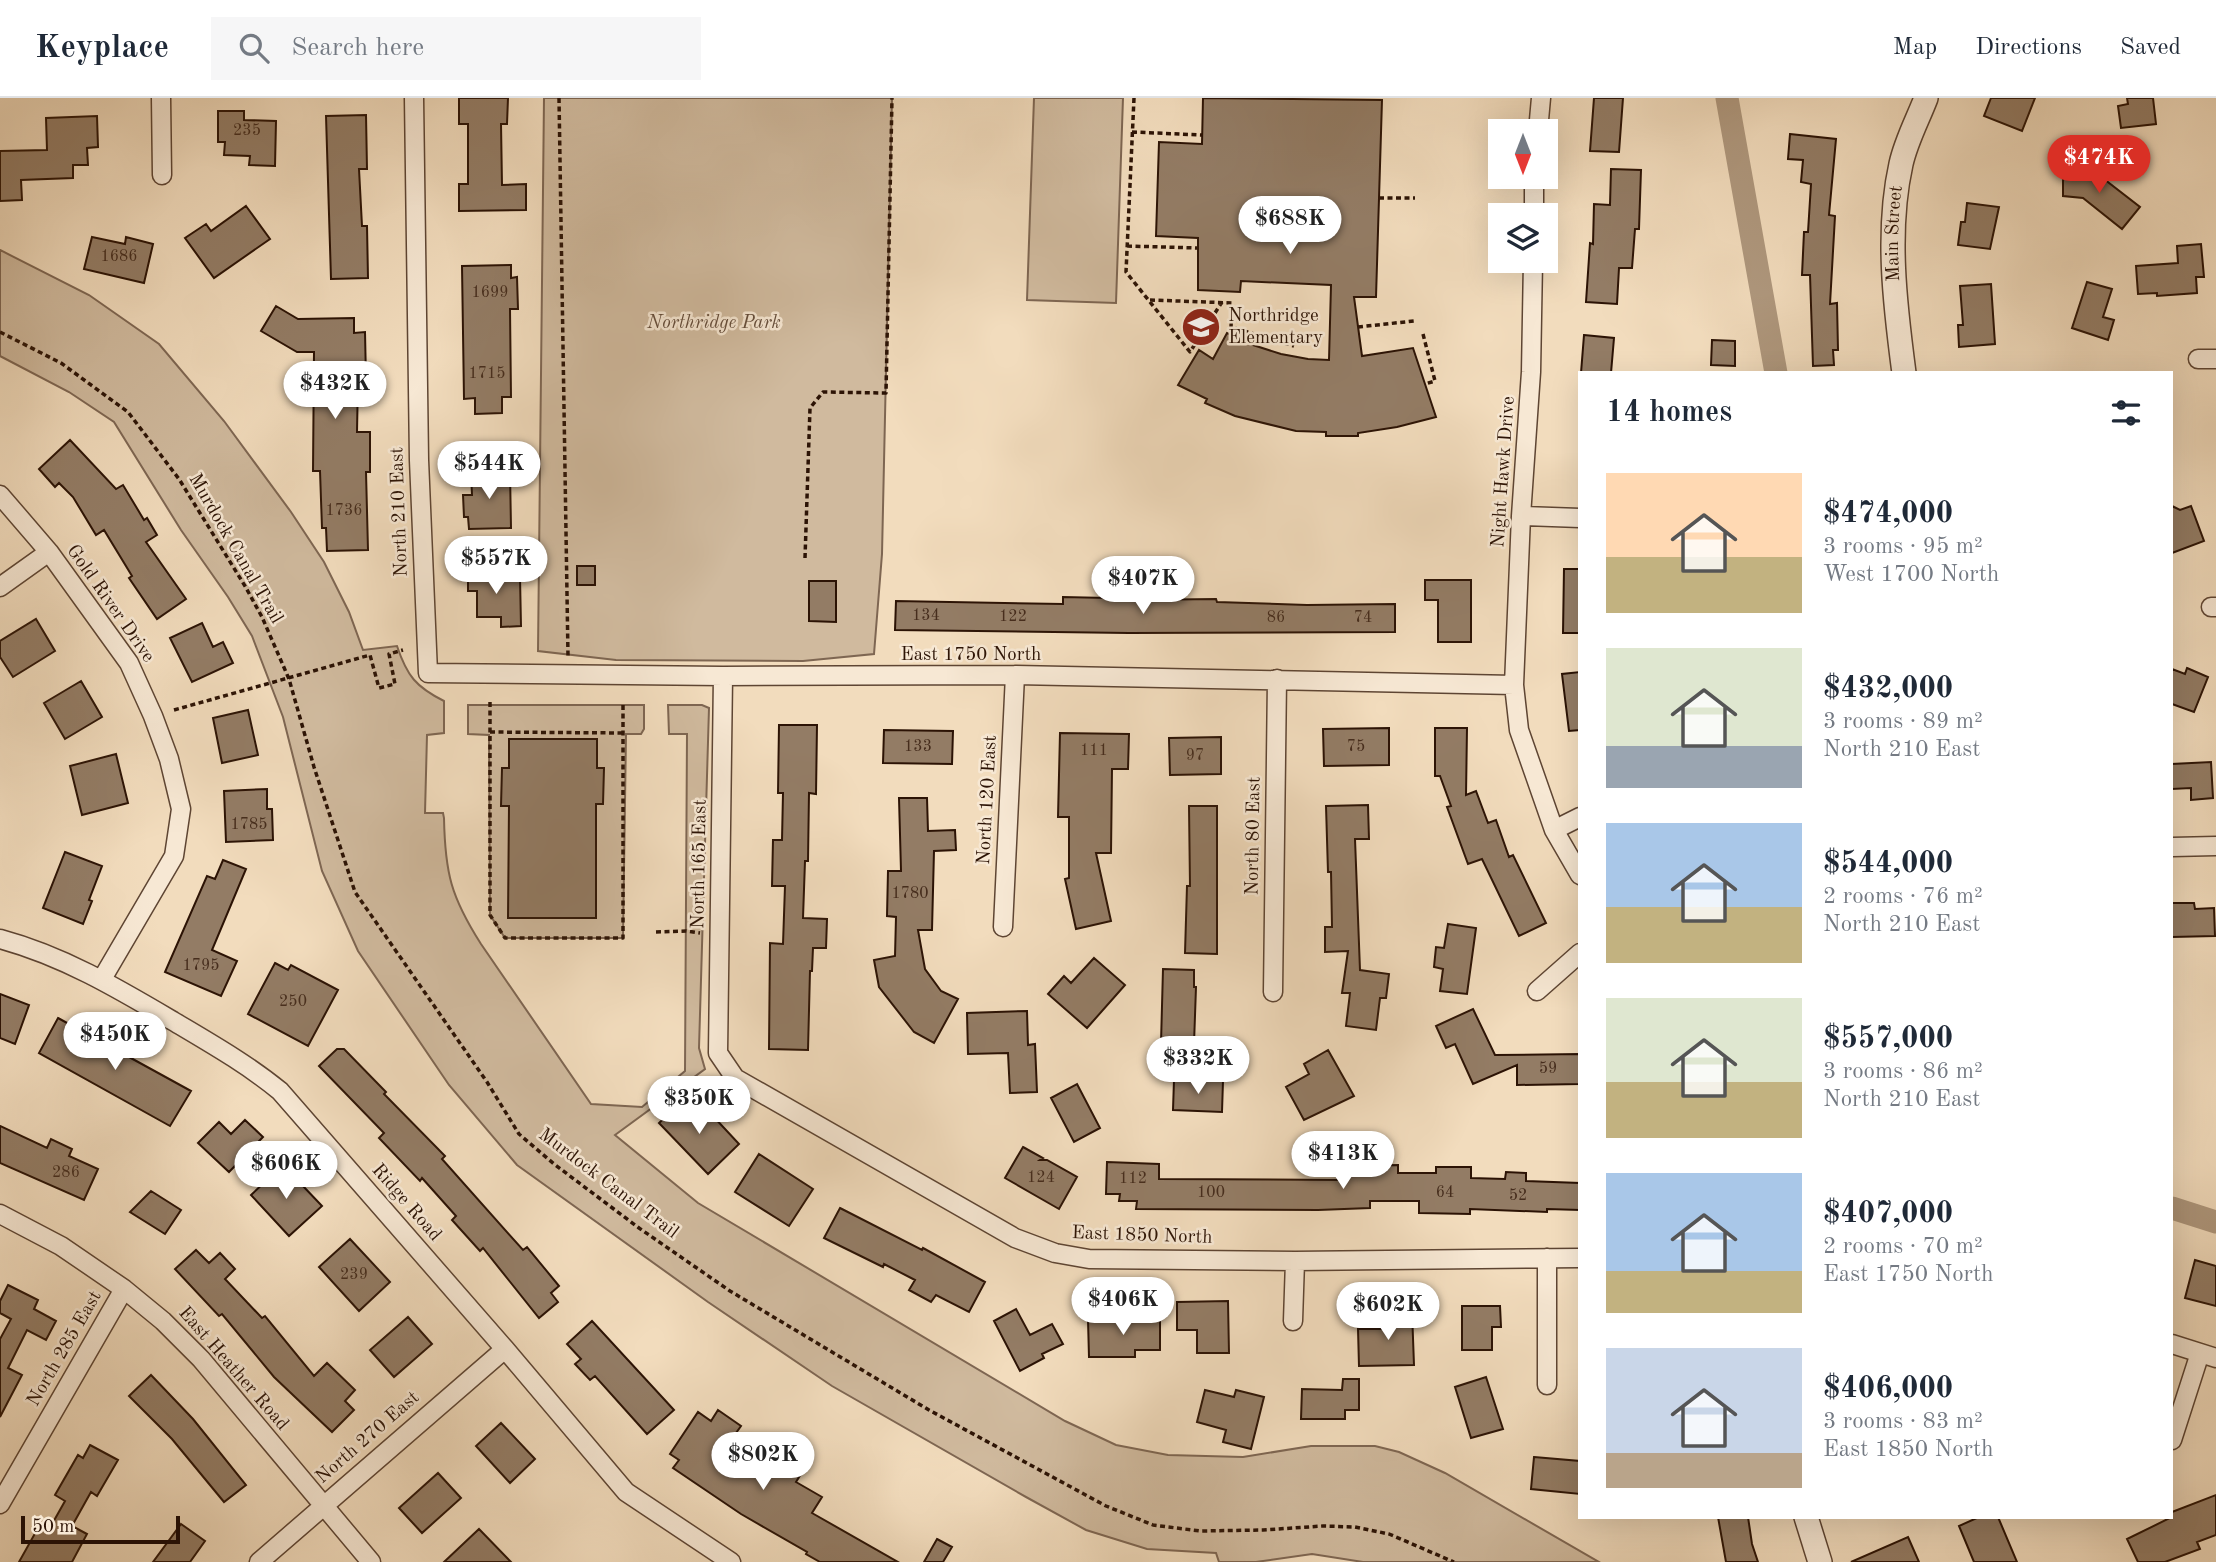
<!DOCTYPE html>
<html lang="en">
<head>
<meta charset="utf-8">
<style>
	:root { --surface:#fff; --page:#f6f6f7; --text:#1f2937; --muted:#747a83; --line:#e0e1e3; --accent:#d93025 }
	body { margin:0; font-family:"Old Standard TT",serif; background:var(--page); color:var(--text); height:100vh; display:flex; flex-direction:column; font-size:26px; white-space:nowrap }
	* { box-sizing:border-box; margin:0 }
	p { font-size:23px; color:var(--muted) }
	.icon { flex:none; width:38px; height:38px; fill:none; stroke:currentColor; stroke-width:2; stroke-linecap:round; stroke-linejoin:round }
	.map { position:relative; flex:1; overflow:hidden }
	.sheet { position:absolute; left:1578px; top:273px; width:595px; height:1148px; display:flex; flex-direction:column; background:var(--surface); border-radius:0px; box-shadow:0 7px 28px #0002 }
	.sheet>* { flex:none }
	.needle { width:46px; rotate:180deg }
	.fabs { position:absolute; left:1488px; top:21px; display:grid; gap:14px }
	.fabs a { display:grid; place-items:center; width:70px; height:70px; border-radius:0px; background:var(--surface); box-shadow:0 7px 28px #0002; font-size:35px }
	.scale { position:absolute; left:21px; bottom:18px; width:159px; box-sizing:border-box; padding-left:7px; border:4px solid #2c1305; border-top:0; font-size:19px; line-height:24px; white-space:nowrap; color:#2c1305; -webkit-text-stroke:5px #f7e8d4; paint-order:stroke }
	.price { position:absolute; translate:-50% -60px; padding:0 16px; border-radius:24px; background:#fff; color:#222; font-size:23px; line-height:46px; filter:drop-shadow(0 2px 4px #0008) }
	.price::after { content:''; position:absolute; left:50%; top:42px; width:21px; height:16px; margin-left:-10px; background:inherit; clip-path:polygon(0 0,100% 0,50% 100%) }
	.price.active { background:var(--accent); color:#fff }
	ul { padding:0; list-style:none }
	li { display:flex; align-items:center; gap:21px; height:175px; padding:0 28px }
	li span { display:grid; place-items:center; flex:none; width:196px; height:140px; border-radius:0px; color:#555 }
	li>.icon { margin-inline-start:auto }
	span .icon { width:84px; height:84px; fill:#fffc; stroke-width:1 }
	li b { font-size:30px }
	h2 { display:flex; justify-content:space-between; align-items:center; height:84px; padding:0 28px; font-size:30px }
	header { display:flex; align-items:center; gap:42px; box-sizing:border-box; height:98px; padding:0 35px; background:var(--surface); border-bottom:2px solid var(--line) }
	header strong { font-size:33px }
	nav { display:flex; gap:38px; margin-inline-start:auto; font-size:24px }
	.search { width:490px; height:63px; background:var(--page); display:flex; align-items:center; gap:18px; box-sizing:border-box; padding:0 24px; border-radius:0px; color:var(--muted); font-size:26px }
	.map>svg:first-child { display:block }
</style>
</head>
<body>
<header>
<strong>Keyplace</strong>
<div class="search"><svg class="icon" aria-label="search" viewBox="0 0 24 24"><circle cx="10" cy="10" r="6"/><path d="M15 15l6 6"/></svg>Search here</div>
<nav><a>Map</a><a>Directions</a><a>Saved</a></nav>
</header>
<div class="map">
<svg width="2216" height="1464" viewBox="0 0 2216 1464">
	<rect width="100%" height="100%" fill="#f2dcbd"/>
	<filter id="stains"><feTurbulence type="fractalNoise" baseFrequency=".00286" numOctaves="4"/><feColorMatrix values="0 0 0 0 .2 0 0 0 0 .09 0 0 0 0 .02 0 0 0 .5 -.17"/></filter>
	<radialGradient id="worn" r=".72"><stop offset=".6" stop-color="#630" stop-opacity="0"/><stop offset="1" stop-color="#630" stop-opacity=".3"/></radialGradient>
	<path fill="#d0ba9e" stroke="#7e6652" stroke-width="2" d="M544,0H892L882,456L874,556L803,563L616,562L538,553Z
		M1034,0H1123L1116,205L1027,202Z
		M0,152L89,197L159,246L224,323L291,414L324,464L349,514L363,552L397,548C407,578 416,589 444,603V635L427,637L425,715H443L444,720C445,775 451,799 481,846L591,1006L642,1009L685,973L687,636H669L668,607H702L709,610L699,950L705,971L615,1037L698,1105L1065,1323L1116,1347L1168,1357L1243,1359L1311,1348H1375L1399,1354L1445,1375L1599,1464H1363L1312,1456L1256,1464H1219L1216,1455L1147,1451L1086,1432L1026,1399L832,1288L708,1204L517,1067L449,987L358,853L322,773L283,619L252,538L228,499L181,432L114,324L69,294L0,258Z
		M468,607H644V631L641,636H626L623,840H505L490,817L489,637L468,636Z"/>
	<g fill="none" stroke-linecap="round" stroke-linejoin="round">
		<path stroke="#af987e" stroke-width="23" d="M1727,0L1776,275
			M2172,1110L2216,1124"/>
	</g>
	<path fill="#937c65" stroke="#2c1305" stroke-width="2" d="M459,0H508L507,26H501L502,87L526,86V112L459,113V86H468V26H459Z
		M1203,0L1382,2L1376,199H1354L1362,258L1413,250L1436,319L1397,329L1358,335V338H1326V334L1296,333L1235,318L1205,305L1207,301L1178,287L1199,252L1213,261L1227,235L1253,247L1281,256L1308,261L1329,262L1331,187L1241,183L1240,194L1198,192V140L1156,138L1159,44L1202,46Z
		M1594,0H1623L1619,54L1590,53Z
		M1991,0H2035L2022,33L1984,18Z
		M2127,0H2153L2156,26L2121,30L2118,8L2128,6Z
		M218,13H244V22L276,23L275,68L249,67L250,58L224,57L225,44H218Z
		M366,17L367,71H359L362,128H367L368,180L331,181L326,18Z
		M97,18L98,49L87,50L88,67H73V80L21,82L22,102L0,103V53L47,52L46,20Z
		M1790,36L1836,41L1829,117L1835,118L1830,206L1837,205L1838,252H1833L1834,267L1813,268L1810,177H1802L1804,134H1808L1811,86L1801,84L1803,62L1788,61Z
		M2063,69L2091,71L2140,109L2122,131L2083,100L2063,98Z
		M1611,71L1641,72L1639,131H1635L1632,170H1619L1617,206L1586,204L1590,145L1593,146L1594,106L1610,107Z
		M1967,105L1999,109L1990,151L1958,147L1961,124H1965Z
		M246,108L270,141L214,180L185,140L206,126L211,133Z
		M92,139L125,146L126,139L153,146L144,185L84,171Z
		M2201,146L2204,179H2196L2197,195L2157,198V195L2138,196L2136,168L2178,165L2177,148Z
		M511,167V180L517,179L518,211H510L511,299H502V315L475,316V300L464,301L462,168Z
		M2087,184L2112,191L2103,219L2114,222L2108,242L2072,230Z
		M1991,186L1995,246L1959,249L1958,227H1963L1960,188Z
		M276,208L298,221L354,220V235L365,234L366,281H358L357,334H370V374H366L368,452L327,453L326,430H322L320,373H313L314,254H297L261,233Z
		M1584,237L1614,240L1611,275H1581Z
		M1712,242L1735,243V268L1711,267Z
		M70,342L116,391L123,387L144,422L147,420L157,437L146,444L186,501L157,521L129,480L132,478L104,432L96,437L73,399L59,385L55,389L39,371Z
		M510,374L511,430L469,431L468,419H464L463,397H472L471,375Z
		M2172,408L2180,412L2191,408L2204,443L2172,455Z
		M577,468H595V487H577Z
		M468,470H498V479H520L521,528L501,529V519H477V493H468Z
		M1564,471H1580V535H1563Z
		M1425,482H1471V544H1438V502H1425Z
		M809,483H836V524L809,523Z
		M1109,484H1132V502L1216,501L1217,504L1307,507L1395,506V534L1129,535L895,532L896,503L1063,506V499L1108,500Z
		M36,521L55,553L13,579L0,559V543Z
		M202,525L213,549L223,544L233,565L192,584L170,540Z
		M2187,570L2208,579L2194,614L2172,606V571L2185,576Z
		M1580,574V632L1569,633L1562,576Z
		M81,583L102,619L65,641L44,605Z
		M248,612L258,657L222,665L213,620Z
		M779,627H817L816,696L809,695L808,763H805L803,820L827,821L826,850H813L812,873H810L808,952L769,951L770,845L783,846L785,788H772L773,742H782L783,695H778Z
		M1389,630V667L1324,668L1323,631Z
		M1435,630H1467L1466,697L1476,693L1488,725L1496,722L1509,759L1513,757L1546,825L1519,838L1482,761L1468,766L1447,709L1451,708L1440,678H1435Z
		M884,632L953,633L952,666L883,665Z
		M1060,635L1129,636L1128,671H1112L1111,755H1096L1111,823L1076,831L1065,781L1069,780V719H1058Z
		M1221,639V676L1170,677L1169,640Z
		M509,641H597V670H604L603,706H596V820H508L509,708H501L502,670H509Z
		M116,656L128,705L82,717L70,668Z
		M2211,664L2213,700L2191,702V690L2172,691V666Z
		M267,691V711H272L273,742L226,744L224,693Z
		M899,700H927L928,733L955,732L956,752L934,753L932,832H918L925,871L941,893L958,901L934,945L914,934L879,889L874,862L895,858L896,819L887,818L888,773H901Z
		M1368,707L1369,741H1355L1360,872L1389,876L1386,900H1380L1376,932L1346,928L1350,895H1342L1348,853L1325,854V829H1332L1331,774H1328L1326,708Z
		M1189,708H1217V856L1185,855L1187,788H1190Z
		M65,754L102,768L89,802L92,803L83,826L43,810Z
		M223,762L246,771L212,852L237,863L221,898L165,874L207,778L215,781Z
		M2172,805H2194L2195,811L2214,810L2215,838L2172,839Z
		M1448,826L1476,830L1467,896L1440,893L1443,871L1434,869L1436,849L1444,850Z
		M1094,860L1125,887L1087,930L1048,896L1064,878L1071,885Z
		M275,865L288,872L291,867L338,892L308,948L248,916Z
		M1163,871L1194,872V889H1196L1194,946L1161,945Z
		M0,896L29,907L15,946L0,940Z
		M1473,911L1495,957L1580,956V986L1517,987V967L1473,986L1455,946L1446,950L1436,928Z
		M1027,913L1028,947L1035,946L1037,994L1010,995L1008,955L968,956L967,915Z
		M58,920L191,993L170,1028L39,955Z
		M337,951H344L386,994L384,996L445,1058L442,1061L523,1152L527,1149L559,1188L551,1195L558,1204L539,1220L483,1150L480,1153L452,1122L456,1118L422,1080L420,1083L379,1040L384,1035L319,968Z
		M1328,952L1354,998L1304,1022L1286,989L1309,976L1304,966Z
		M1174,982L1223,983L1222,1014L1173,1012Z
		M1077,986L1100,1030L1074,1044L1051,1000Z
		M685,1001L706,1023L712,1017L739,1046L708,1076L659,1025Z
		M245,1022L263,1039L229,1074L198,1045L219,1024L231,1036Z
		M0,1028L47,1050L51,1041L72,1051L69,1058L98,1071L84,1102L0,1065Z
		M1023,1049L1043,1060L1040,1062H1047L1077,1079L1059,1111L1005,1080Z
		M759,1056L813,1091L789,1128L735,1094Z
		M1107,1064L1159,1066V1081L1346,1082V1068L1398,1067V1075H1436V1069H1471V1080L1505,1081L1506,1074L1526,1075V1083L1580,1085V1112L1547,1111V1114L1470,1111V1116L1419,1115V1103H1370V1110L1318,1112L1136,1111L1137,1103H1119L1120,1096H1106Z
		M283,1067L322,1108L289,1138L251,1097Z
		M151,1093L181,1112L165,1136L130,1114Z
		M840,1110L922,1152L923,1150L985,1184L969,1214L936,1197L931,1204L909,1192L915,1182L884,1166L883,1169L824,1140Z
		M350,1141L390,1184L359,1213L319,1169Z
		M196,1152L209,1165L220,1155L235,1171L225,1181L262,1220L265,1218L314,1278L327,1265L355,1292L345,1303L354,1312L332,1334L274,1279L222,1216L219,1218L175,1171Z
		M2195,1162L2216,1168V1208L2185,1200Z
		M8,1187L38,1202L34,1211L56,1223L46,1242L27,1232L8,1270L22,1277L0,1319V1241L11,1221L0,1215V1203Z
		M1228,1203L1229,1255H1197V1232H1177V1204Z
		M1462,1208H1500L1501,1229H1492V1252H1462Z
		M1016,1211L1030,1237L1052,1226L1063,1246L1042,1256L1044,1260L1020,1273L994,1223Z
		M1384,1213H1412L1414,1267L1359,1268L1358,1231H1385Z
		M408,1219L432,1246L394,1279L370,1252Z
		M1160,1221V1252H1135V1259H1089L1088,1222Z
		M592,1223L674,1312L647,1336L595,1278L590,1282L575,1266L581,1261L567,1246Z
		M151,1277L193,1321L246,1387L224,1404L172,1341L129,1298Z
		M1486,1279L1503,1331L1471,1340L1455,1289Z
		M1343,1281H1359V1312H1345V1321H1301L1302,1291L1342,1292Z
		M1205,1292L1234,1299L1236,1292L1264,1299L1251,1351L1223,1344L1226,1332L1197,1324Z
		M718,1312L741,1328L731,1342L771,1369L776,1362L801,1376L796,1384L822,1399L812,1415L898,1464H820L806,1456L807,1454L741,1416L673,1370L679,1362L670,1356L698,1314L711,1323Z
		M501,1325L535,1361L510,1385L476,1348Z
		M90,1347L118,1362L97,1398L91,1394L72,1428L87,1436L72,1464H19L38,1430L47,1435L65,1403L55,1397L78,1357L83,1360Z
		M1534,1359L1580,1363V1396L1531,1391Z
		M438,1375L461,1400L422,1435L399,1410Z
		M2216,1397V1437L2197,1444L2200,1451L2165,1464H2138L2127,1441L2172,1419V1414Z
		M1718,1419H1748L1752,1446L1758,1464H1726Z
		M1979,1419H1998L2017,1464H1974L1959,1428Z
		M181,1426L205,1443L190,1464H153Z
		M479,1431L511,1464H444Z
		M1908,1439L1919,1464H1851Z
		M937,1441L952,1449L943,1464H924Z"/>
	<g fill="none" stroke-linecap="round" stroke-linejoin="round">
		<g stroke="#5e4533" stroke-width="21">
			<path id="minor" d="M161,0L162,77
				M414,0L419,362L428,575L723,578L1015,577L1514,587
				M1538,33L1541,0
				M1534,117V79
				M1533,163L1531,274L1521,418L1514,587L1519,632L1554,732L1580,777
				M2198,261H2216
				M0,397L49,454L129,565L153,618L169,661L181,711L174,758L102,881
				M1521,418L1580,420
				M0,489L49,454
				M2211,509H2216
				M723,578L718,955L735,980L1015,1140L1055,1155L1089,1161L1295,1163L1580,1160
				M1554,732L1580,719
				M2172,749L2216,748
				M1003,829L1015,577
				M0,841C63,858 117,890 173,923C210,945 247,966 280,993L505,1251L626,1394L731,1464
				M1537,893L1580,855
				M1273,894L1277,581
				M0,1116L61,1148L124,1191L163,1223L201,1261L371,1464
				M1293,1223L1295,1163
				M2172,1246L2216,1260
				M1547,1287V1160
				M2172,1342L2200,1255
				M0,1406L124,1191
				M259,1464L505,1251"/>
		</g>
		<g stroke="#5e4533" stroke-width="26">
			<g id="tertiary">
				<path id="s1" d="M1904,275C1895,207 1886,133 1901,66C1906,43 1918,21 1926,0"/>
				<path d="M1806,1419L1820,1464"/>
			</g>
		</g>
		<path stroke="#2c1305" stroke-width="3.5" stroke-dasharray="5 3.5" stroke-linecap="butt" d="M559,0L568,558
			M1134,0L1126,174L1190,254L1222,204
			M1132,34L1202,37
			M1379,100H1415
			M1127,148L1198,150
			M1150,202L1232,205L1231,229L1294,248
			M1358,229L1414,223
			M0,234L61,265L128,314L179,381L245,488L262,519L289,581L314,669L355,794L487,984L519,1036L554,1066L639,1130L730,1193L929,1312L1106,1408L1153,1427L1200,1433L1263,1432L1323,1428L1355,1429L1389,1436L1454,1464
			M1423,236L1435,283L1425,286
			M805,460L810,310L823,294L886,295L892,0
			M490,604V817L505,840H623V604
			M174,612L370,557L379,590L395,586L389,556L403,552
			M490,634L623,635
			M656,834L686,833L700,835"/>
		<use href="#minor" stroke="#f7e8d4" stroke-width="18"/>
		<use href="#tertiary" stroke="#f7e8d4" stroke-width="23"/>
	</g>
	<defs>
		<g id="school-disc" transform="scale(2.0125)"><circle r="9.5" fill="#8f2418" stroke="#f7e8d4"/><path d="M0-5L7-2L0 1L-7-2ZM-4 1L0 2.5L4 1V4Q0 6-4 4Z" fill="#fff"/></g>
	</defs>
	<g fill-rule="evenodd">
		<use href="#school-disc" x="1201" y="229"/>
	</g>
	<g text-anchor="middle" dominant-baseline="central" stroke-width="5" stroke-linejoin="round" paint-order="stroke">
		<g font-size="16" fill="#462d1d">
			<text x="247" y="33">235</text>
			<text x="119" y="159">1686</text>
			<text x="490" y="195">1699</text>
			<text x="487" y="276">1715</text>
			<text x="344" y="413">1736</text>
			<text x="926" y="518">134</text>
			<text x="1013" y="519">122</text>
			<text x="1276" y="520">86</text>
			<text x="1363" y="520">74</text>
			<text x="918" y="649">133</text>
			<text x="1356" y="649">75</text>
			<text x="1094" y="653">111</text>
			<text x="1195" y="658">97</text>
			<text x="249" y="727">1785</text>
			<text x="910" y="796">1780</text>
			<text x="201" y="868">1795</text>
			<text x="293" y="904">250</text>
			<text x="1548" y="971">59</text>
			<text x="66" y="1075">286</text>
			<text x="1041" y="1080">124</text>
			<text x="1133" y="1081">112</text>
			<text x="1211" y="1095">100</text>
			<text x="1445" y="1095">64</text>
			<text x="1518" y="1098">52</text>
			<text x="354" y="1177">239</text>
		</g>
		<g font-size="19" fill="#2c1305" stroke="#f7e8d4">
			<text stroke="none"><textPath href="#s1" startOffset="140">Main Street</textPath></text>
			<text transform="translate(1504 374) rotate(-86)">Night Hawk Drive</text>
			<text transform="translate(400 414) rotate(-92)">North 210 East</text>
			<text transform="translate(235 451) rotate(60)">Murdock Canal Trail</text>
			<text transform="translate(110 506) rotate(55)">Gold River Drive</text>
			<text x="971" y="557">East 1750 North</text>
			<text transform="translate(988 702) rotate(-87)">North 120 East</text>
			<text transform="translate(1254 738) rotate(-89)">North 80 East</text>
			<text transform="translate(700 766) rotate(-89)">North 165 East</text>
			<text transform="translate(608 1086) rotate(37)">Murdock Canal Trail</text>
			<text transform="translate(406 1105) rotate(49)">Ridge Road</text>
			<text transform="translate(1142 1138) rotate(2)">East 1850 North</text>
			<text transform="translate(65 1251) rotate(-60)">North 285 East</text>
			<text transform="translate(233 1271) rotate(49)">East Heather Road</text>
			<text transform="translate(368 1340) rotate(-41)">North 270 East</text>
		</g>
		<g font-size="19" fill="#2c1305" stroke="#f7e8d4" text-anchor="start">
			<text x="1228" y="218">Northridge<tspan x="1228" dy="22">Elementary</tspan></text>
		</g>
		<g font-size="19" font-style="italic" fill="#654d3b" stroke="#f7e8d4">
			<text x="714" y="225">Northridge Park</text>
		</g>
	</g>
	<rect width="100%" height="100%" filter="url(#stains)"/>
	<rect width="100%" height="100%" fill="url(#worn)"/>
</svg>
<div class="fabs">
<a><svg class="needle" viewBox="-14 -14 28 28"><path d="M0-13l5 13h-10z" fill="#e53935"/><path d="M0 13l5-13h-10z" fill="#747a83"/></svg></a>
<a><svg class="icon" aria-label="layers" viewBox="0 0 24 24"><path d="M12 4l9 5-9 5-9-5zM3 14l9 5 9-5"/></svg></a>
</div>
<div class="scale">50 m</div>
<b class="price active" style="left:2099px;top:97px">$474K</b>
<b class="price" style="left:1290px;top:158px">$688K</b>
<b class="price" style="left:335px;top:323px">$432K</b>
<b class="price" style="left:489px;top:403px">$544K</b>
<b class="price" style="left:496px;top:498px">$557K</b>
<b class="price" style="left:1143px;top:518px">$407K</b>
<b class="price" style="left:115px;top:974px">$450K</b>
<b class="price" style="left:1198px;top:998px">$332K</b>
<b class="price" style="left:699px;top:1038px">$350K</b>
<b class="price" style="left:1343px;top:1093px">$413K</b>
<b class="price" style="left:286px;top:1103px">$606K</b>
<b class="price" style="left:1123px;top:1239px">$406K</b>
<b class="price" style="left:1388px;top:1244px">$602K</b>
<b class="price" style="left:763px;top:1394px">$802K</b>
<section class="sheet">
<h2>14 homes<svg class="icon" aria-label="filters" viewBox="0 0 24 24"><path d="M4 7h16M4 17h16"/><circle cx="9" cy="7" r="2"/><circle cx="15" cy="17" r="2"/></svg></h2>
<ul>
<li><span style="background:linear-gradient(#ffd9b3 60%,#c2b280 0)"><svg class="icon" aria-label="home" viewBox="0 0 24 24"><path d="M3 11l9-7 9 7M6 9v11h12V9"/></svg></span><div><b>$474,000</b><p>3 rooms · 95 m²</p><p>West 1700 North</p></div></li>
<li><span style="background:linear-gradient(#dfe7d0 70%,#9aa5b1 0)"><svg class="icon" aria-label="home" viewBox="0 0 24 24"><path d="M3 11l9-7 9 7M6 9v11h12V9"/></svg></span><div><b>$432,000</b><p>3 rooms · 89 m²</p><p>North 210 East</p></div></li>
<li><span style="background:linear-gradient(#a9c7e8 60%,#c2b280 0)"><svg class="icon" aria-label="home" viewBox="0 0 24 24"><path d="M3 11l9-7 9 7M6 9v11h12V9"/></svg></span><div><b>$544,000</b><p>2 rooms · 76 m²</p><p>North 210 East</p></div></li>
<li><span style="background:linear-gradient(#dfe7d0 60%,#c2b280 0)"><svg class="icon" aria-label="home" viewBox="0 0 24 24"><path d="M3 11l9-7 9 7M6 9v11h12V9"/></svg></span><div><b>$557,000</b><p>3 rooms · 86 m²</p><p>North 210 East</p></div></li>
<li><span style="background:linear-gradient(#a9c7e8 70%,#c2b280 0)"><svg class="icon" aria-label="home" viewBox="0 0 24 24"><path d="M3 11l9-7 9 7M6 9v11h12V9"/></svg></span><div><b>$407,000</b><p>2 rooms · 70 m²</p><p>East 1750 North</p></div></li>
<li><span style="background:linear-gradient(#c9d6e8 75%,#b9a48a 0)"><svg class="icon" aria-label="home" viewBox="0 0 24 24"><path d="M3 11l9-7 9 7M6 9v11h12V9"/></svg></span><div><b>$406,000</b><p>3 rooms · 83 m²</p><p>East 1850 North</p></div></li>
</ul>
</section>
</div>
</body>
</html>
